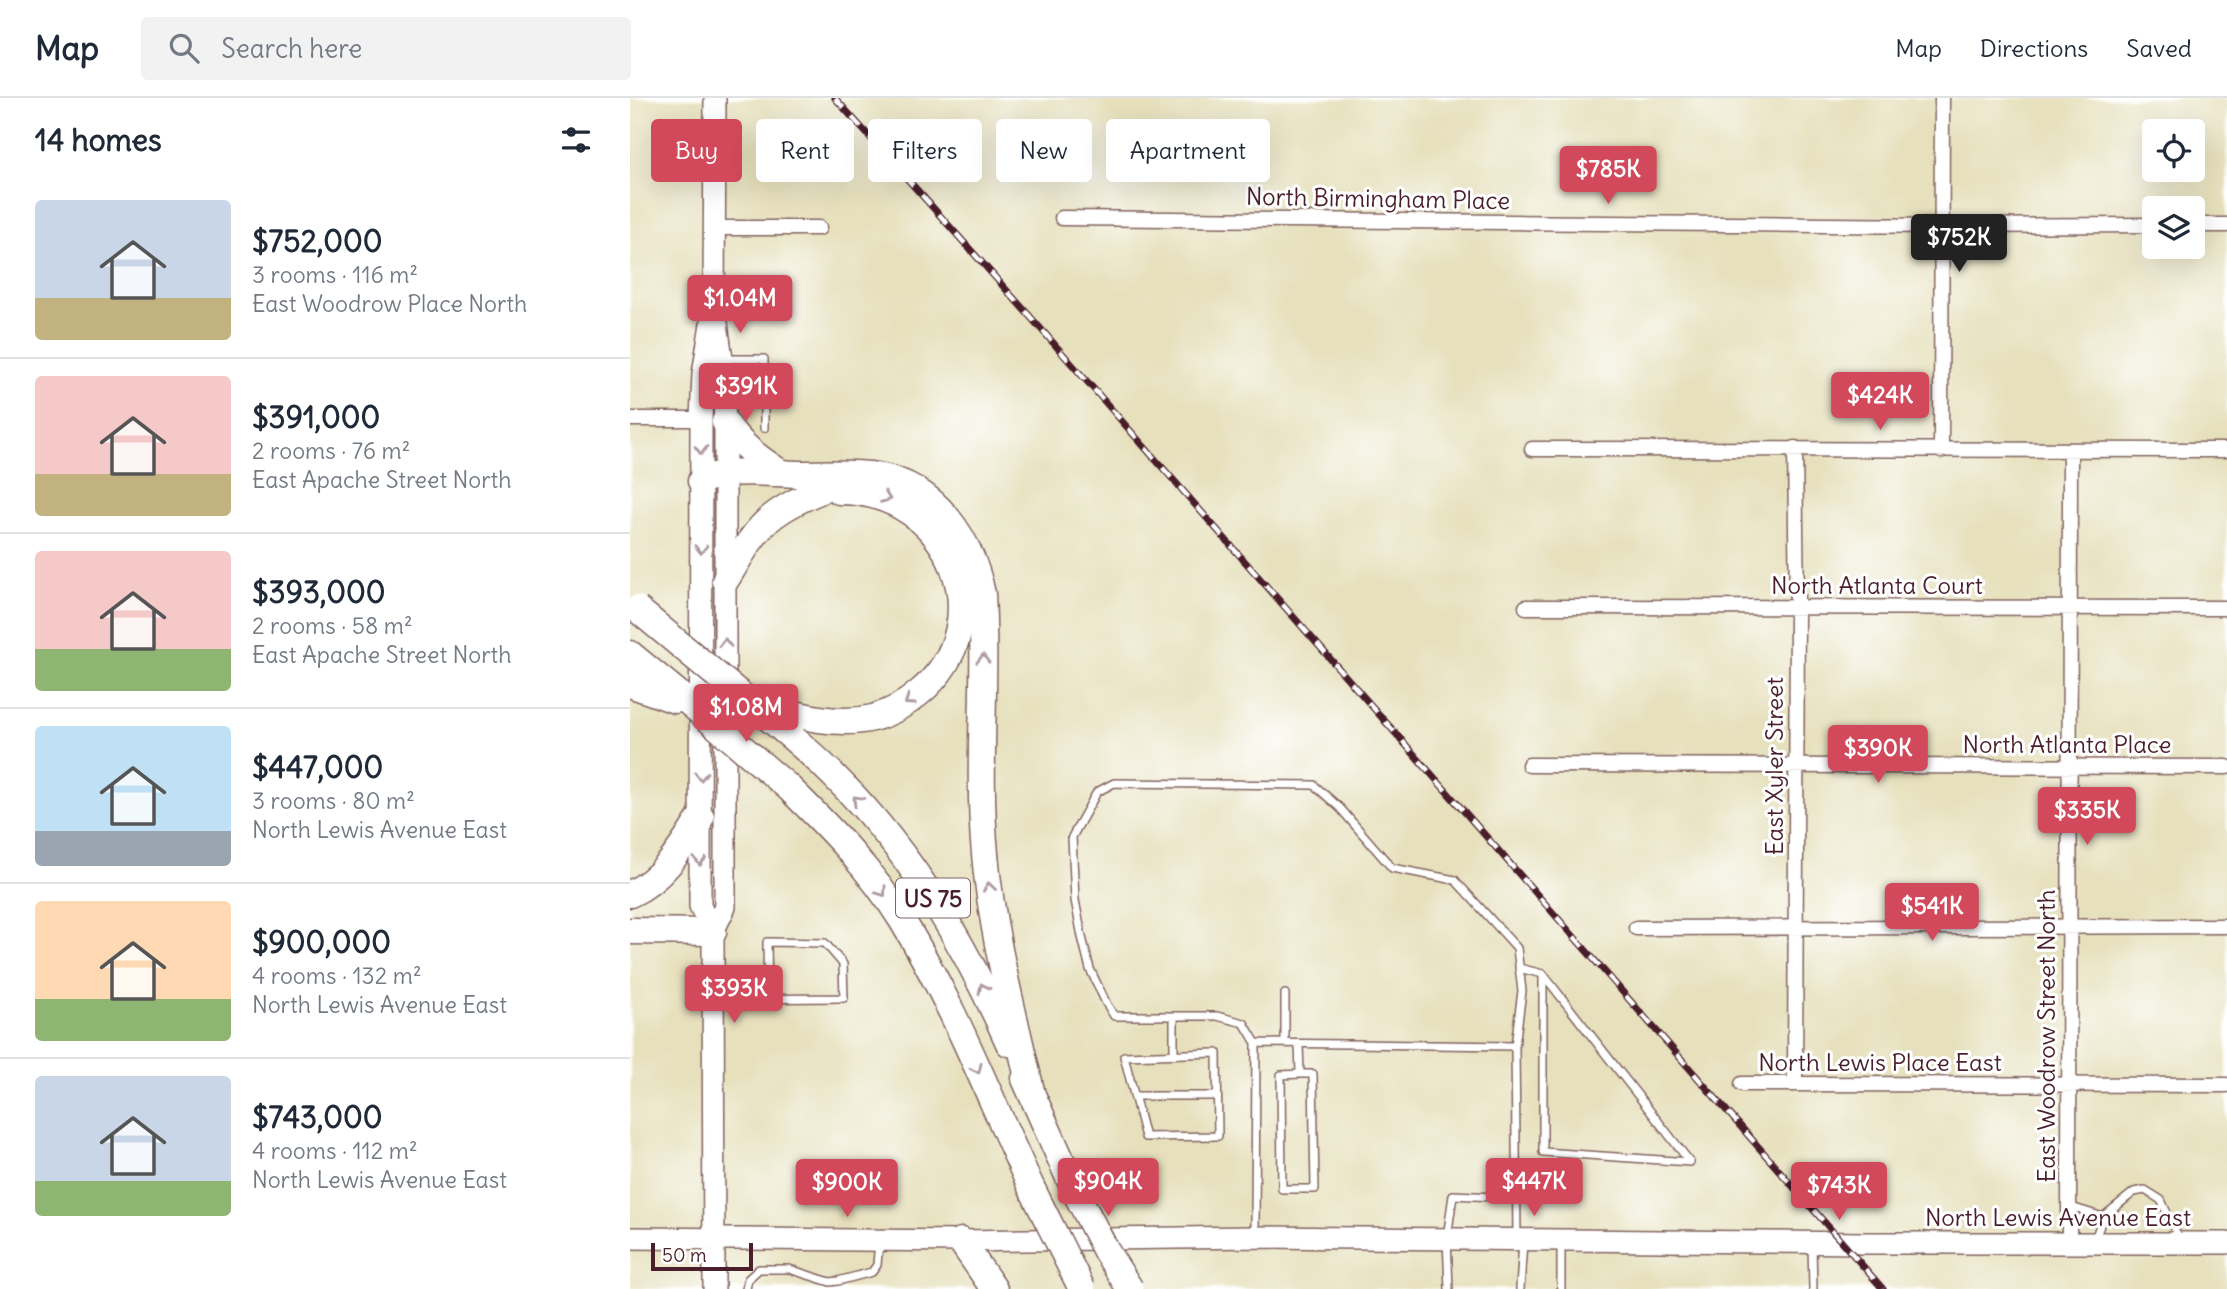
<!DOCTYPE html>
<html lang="en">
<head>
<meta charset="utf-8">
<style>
	:root { --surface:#fff; --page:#f2f2f3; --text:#1f2937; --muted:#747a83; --line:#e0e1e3; --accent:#d1495b }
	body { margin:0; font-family:Delius,sans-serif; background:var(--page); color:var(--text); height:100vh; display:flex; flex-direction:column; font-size:26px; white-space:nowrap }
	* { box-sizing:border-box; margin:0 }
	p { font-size:23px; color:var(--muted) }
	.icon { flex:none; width:38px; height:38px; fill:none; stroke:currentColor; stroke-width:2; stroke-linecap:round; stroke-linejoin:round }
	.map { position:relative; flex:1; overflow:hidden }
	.details { display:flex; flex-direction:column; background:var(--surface); width:630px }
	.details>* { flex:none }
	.hud { position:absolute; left:21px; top:21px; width:665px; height:63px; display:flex; gap:14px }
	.fabs { position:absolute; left:1512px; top:21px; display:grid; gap:14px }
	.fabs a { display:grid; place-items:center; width:63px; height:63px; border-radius:7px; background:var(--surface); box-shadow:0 7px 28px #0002; font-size:35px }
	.scale { position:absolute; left:21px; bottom:18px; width:102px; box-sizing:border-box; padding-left:7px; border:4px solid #4a1f2b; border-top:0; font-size:19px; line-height:24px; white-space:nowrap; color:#4a1f2b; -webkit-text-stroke:5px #fff; paint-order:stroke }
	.price { position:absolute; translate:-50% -60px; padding:0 16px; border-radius:7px; background:var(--accent); color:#fff; font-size:23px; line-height:46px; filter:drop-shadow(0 2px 4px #0008) }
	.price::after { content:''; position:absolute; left:50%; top:42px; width:21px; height:16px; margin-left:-10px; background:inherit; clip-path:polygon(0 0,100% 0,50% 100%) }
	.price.on { background:#222; color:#fff }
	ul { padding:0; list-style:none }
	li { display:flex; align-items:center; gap:21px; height:175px; padding:0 35px }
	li+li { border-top:2px solid var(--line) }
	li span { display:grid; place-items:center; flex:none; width:196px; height:140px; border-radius:7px; color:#555 }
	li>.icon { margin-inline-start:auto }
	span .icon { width:84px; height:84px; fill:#fffc; stroke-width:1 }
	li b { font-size:30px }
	h2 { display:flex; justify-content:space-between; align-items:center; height:84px; padding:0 35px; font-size:30px }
	.tag { padding:0 24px; border-radius:7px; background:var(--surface); box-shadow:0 7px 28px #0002; font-size:24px; line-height:63px }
	.tag.on { background:var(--accent); color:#fff }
	header { display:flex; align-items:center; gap:42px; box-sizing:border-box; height:98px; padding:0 35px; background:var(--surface); border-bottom:2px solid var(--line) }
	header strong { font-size:33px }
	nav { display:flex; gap:38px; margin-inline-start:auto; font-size:24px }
	.search { width:490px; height:63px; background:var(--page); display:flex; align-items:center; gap:18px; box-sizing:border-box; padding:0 24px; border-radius:7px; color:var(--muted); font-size:26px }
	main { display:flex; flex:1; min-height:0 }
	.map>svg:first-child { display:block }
</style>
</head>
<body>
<header>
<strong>Map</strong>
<div class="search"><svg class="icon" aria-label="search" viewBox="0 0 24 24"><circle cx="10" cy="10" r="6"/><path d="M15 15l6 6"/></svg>Search here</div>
<nav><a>Map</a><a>Directions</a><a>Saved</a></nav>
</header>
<main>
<section class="details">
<h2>14 homes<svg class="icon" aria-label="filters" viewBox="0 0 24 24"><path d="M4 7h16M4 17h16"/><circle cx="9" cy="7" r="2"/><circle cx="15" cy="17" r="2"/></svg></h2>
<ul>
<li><span style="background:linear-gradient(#c9d6e8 70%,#c2b280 0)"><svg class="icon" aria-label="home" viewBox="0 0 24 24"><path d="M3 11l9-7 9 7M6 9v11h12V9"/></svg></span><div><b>$752,000</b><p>3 rooms · 116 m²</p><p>East Woodrow Place North</p></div></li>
<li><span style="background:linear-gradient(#f6c9c9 70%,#c2b280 0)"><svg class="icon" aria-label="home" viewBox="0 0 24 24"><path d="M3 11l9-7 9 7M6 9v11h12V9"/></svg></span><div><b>$391,000</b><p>2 rooms · 76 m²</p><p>East Apache Street North</p></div></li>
<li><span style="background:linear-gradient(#f6c9c9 70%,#8fb573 0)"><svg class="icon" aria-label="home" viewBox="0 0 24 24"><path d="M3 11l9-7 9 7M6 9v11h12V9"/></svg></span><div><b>$393,000</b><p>2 rooms · 58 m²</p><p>East Apache Street North</p></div></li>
<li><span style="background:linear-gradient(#bfe0f5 75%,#9aa5b1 0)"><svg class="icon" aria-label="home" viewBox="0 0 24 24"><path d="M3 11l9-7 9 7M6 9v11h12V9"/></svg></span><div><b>$447,000</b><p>3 rooms · 80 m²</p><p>North Lewis Avenue East</p></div></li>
<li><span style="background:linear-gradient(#ffd9b3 70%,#8fb573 0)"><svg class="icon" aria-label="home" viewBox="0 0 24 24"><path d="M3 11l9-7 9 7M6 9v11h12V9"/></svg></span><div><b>$900,000</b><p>4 rooms · 132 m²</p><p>North Lewis Avenue East</p></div></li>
<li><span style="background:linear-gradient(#c9d6e8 75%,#8fb573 0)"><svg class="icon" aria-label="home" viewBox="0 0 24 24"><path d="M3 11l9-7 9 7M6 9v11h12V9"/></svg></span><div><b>$743,000</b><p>4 rooms · 112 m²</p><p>North Lewis Avenue East</p></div></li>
</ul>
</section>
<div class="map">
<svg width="1597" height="1191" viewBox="0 0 1597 1191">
	<rect width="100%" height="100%" fill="#fff"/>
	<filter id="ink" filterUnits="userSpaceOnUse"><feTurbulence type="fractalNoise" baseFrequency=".0143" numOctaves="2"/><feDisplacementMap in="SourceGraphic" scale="14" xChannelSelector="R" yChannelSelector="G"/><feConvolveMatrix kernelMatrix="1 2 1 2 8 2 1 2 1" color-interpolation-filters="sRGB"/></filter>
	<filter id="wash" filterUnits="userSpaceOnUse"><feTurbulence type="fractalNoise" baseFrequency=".00686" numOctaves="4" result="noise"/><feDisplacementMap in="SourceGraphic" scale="28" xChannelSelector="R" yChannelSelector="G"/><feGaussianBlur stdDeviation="1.57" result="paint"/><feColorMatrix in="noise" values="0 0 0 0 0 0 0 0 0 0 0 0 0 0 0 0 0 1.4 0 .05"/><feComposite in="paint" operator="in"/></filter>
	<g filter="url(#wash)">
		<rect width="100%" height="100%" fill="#e6e0bc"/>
	</g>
	<g filter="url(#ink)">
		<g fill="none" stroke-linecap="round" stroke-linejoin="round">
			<g stroke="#81635e" stroke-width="10">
				<path id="lane" d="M93,261H134V330
					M889,870L913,876L1060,1064L913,1054V876
					M87,901C129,901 172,900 214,900L213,866L195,845L137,844L138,901
					M544,918V957
					M626,945L885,948
					M655,945V896
					M669,946L670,976
					M587,955L588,1038L515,1039L494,958Z
					M670,976H683L685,1091H652L651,977Z
					M504,998H587
					M1438,1108L1473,1119
					M625,1135L626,945L614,925L587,918H484L476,905L460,871L452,839L445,802L442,739L467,694L484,685L684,687L710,710L762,770L825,782L887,850L892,893L885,948L887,1138
					M1465,1141L1473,1119L1504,1094L1515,1092L1531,1102L1550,1143
					M1182,1146L1183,1191
					M116,1191L118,1181L129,1171H159L200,1184L208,1183L242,1174L247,1167L249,1143
					M819,1191L817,1140L823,1097L886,1100
					M890,1191L893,1143
					M931,1191V1146"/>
			</g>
			<g stroke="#81635e" stroke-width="17">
				<path id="street" d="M432,120L1312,128L1524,127
					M1563,127H1597
					M84,130H189
					M0,321H71
					M1165,350L1167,509L1165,986
					M902,351L1597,352
					M1311,353L1312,0
					M896,509L1597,510
					M899,667L1597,669
					M1006,830L1597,828
					M1112,986L1597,987
					M1439,1145L1440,353"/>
			</g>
			<g stroke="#81635e" stroke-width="24">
				<path id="secondary" d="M81,226L73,276L71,321L70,808L83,834
					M0,1140L331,1143L625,1139L1237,1145H1597
					M84,1191L83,834L95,809V324L92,261L84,204L85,0"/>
			</g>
			<g stroke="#81635e" stroke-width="29">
				<path id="highway" d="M95,324C110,347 128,360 151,375
					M71,383C79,380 88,376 97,375C120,373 144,375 167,376C194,376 222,374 248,378C306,388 341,442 352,496C357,582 347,670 355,756C362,838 384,917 402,997
					M95,483C127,431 132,417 189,393
					M0,556L62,607
					M0,586L45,602
					M118,603C158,614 201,630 243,620C261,615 276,606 289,595C375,524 319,392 209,393
					M125,609C154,632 183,656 209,683C284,758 336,849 379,945
					M158,689C200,730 241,772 272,822C324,907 360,1001 402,1091
					M0,796C34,781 52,749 71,719
					M0,833L83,834
					M395,981L444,1091
					M331,1143L364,1191"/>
			</g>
			<use href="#lane" stroke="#fff" stroke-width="7"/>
			<use href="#street" stroke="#fff" stroke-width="14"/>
			<use href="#secondary" stroke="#fff" stroke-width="21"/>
			<use href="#highway" stroke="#fff" stroke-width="26"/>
			<g stroke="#4a1f2b" stroke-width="7">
				<path id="rail" d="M205,0L397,215L1253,1191"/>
			</g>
			<use href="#rail" stroke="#fff" stroke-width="4.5" stroke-dasharray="13" stroke-linecap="butt"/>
			<g stroke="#81635e" stroke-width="29" stroke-linecap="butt">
				<path id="highway-bridge" d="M7,511L118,603
					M62,607L158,689
					M402,1091L452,1191
					M444,1091L476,1153L500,1191"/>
			</g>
			<use href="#highway-bridge" stroke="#fff" stroke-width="26"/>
		</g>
		<defs><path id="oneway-chevron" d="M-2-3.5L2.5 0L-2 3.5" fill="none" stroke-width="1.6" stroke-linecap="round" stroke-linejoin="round" transform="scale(1.75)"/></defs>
		<g stroke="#ae9aa0">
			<use href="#oneway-chevron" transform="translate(71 352) rotate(90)"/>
			<use href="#oneway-chevron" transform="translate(256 400) rotate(21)"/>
			<use href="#oneway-chevron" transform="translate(71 451) rotate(90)"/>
			<use href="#oneway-chevron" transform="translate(95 545) rotate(-90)"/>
			<use href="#oneway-chevron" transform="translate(353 561) rotate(-90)"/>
			<use href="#oneway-chevron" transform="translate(279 603) rotate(145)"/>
			<use href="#oneway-chevron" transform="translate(71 678) rotate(90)"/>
			<use href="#oneway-chevron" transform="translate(227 702) rotate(-133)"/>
			<use href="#oneway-chevron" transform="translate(70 763) rotate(90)"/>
			<use href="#oneway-chevron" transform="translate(359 789) rotate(-98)"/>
			<use href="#oneway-chevron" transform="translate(252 794) rotate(55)"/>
			<use href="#oneway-chevron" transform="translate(353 890) rotate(-115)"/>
			<use href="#oneway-chevron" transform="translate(347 971) rotate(65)"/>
		</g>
	</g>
	<g text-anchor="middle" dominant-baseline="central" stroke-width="6" stroke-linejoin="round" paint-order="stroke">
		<rect fill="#fff" stroke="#80626b" stroke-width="2" x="266" y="780.5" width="74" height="39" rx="5"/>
		<g font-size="23" font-weight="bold" fill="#4a1f2b">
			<text x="303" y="800">US 75</text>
		</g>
		<g font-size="24" fill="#4a1f2b" stroke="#fff">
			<text transform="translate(748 100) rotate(1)">North Birmingham Place</text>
			<text x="1247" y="487">North Atlanta Court</text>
			<text x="1437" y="646">North Atlanta Place</text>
			<text transform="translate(1144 668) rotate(-90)">East Xyler Street</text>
			<text transform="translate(1416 938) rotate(-90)">East Woodrow Street North</text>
			<text x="1250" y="964">North Lewis Place East</text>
			<text x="1428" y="1119">North Lewis Avenue East</text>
		</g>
	</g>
</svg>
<div class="fabs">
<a><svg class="icon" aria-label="locate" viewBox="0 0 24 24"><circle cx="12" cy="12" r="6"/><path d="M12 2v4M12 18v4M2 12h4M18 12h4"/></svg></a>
<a><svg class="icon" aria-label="layers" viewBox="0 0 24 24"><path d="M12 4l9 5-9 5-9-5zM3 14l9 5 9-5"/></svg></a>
</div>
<div class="scale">50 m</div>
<b class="price" style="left:978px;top:108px">$785K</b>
<b class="price on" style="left:1329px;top:176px">$752K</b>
<b class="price" style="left:110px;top:237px">$1.04M</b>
<b class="price" style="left:116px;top:325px">$391K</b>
<b class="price" style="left:1250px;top:334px">$424K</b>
<b class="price" style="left:116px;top:646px">$1.08M</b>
<b class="price" style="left:1248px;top:687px">$390K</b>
<b class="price" style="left:1457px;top:749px">$335K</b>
<b class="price" style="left:1302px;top:845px">$541K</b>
<b class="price" style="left:104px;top:927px">$393K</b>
<b class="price" style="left:478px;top:1120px">$904K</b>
<b class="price" style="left:904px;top:1120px">$447K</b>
<b class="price" style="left:217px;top:1121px">$900K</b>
<b class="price" style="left:1209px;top:1124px">$743K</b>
<div class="hud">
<a class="tag on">Buy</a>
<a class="tag">Rent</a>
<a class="tag">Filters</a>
<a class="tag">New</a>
<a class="tag">Apartment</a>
</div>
</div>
</main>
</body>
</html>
